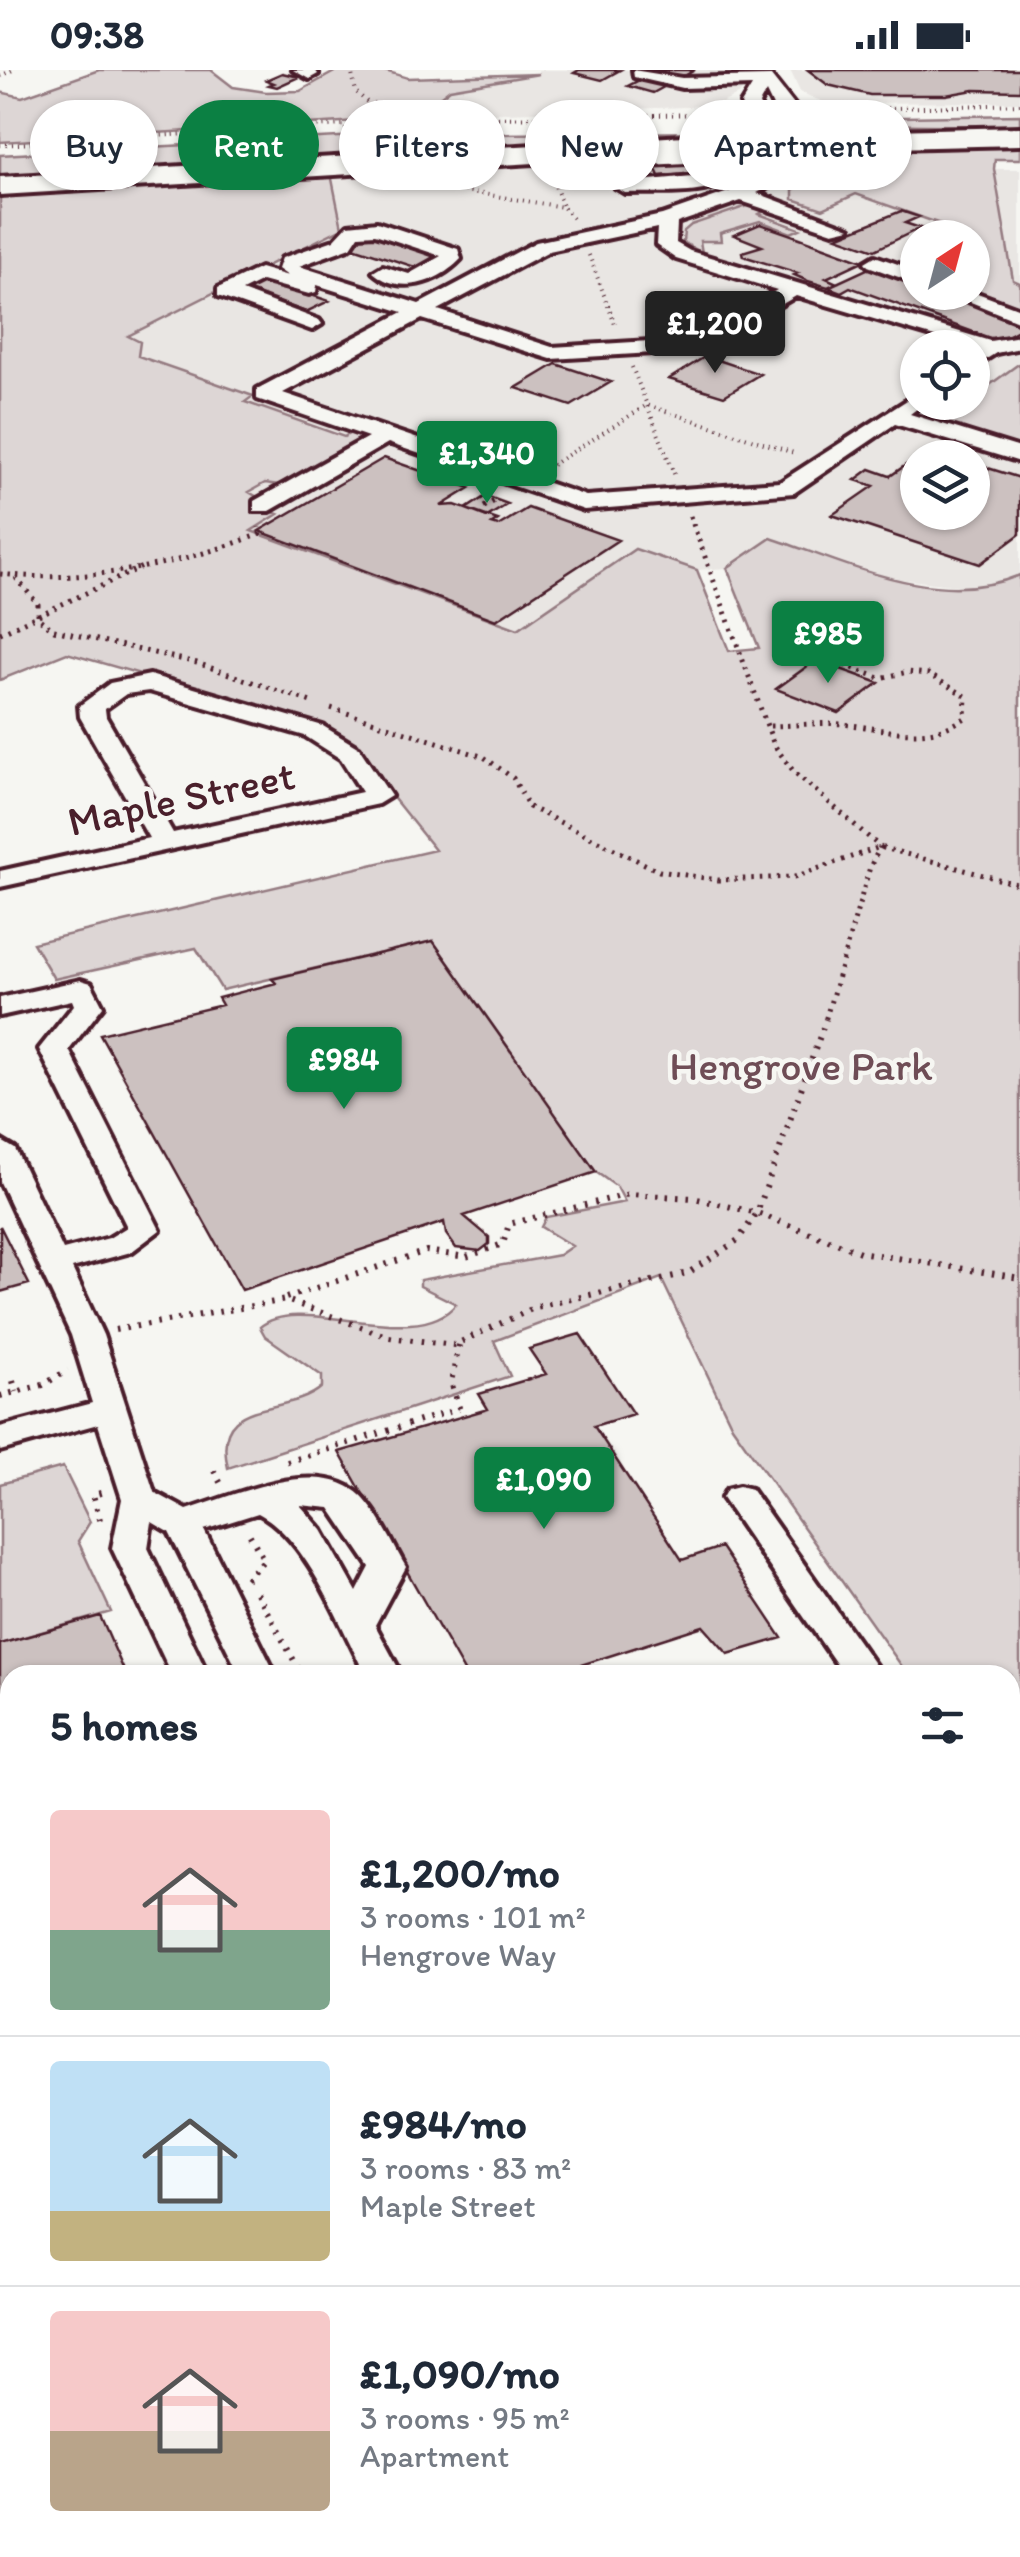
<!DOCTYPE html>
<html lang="en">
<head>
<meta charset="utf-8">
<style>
	:root { --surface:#fff; --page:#f2f2f3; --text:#1f2937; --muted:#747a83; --line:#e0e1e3; --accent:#0b8043 }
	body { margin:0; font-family:Itim,sans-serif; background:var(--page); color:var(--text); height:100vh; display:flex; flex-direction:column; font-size:38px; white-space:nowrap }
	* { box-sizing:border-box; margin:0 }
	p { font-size:32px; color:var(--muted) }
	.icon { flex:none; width:55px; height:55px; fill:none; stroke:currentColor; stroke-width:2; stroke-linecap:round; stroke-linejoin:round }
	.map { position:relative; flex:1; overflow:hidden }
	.sheet { position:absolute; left:0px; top:1595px; width:1020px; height:892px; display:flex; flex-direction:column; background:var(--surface); border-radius:30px 30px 0 0; box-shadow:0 2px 8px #0004 }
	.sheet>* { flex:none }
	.top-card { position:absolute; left:30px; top:30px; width:960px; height:90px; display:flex; gap:20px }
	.needle { width:65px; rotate:36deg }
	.controls { position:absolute; left:900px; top:150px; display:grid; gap:20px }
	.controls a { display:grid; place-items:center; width:90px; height:90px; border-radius:50%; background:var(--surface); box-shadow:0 2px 8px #0004; font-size:50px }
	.price { position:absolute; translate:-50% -85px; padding:0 22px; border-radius:10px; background:var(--accent); color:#fff; font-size:32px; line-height:65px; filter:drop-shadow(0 2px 5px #0008) }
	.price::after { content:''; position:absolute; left:50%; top:60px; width:30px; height:22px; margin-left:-15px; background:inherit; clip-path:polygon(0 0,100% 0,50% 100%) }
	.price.current { background:#222; color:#fff }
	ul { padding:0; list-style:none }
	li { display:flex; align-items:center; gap:30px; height:250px; padding:0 50px }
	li+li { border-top:2px solid var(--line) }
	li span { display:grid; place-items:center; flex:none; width:280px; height:200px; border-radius:10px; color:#555 }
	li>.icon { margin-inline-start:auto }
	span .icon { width:120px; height:120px; fill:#fffc; stroke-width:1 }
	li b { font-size:42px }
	h2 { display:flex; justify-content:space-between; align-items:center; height:120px; padding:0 50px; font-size:42px }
	.tag { padding:0 35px; border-radius:45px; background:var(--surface); box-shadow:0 2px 8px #0004; font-size:35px; line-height:90px }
	.tag.current { background:var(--accent); color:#fff }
	.status { display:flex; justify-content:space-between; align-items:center; height:70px; padding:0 50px; background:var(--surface); direction:ltr }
	.status svg { height:28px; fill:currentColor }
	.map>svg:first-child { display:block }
</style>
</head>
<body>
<div class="status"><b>09:38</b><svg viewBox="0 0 49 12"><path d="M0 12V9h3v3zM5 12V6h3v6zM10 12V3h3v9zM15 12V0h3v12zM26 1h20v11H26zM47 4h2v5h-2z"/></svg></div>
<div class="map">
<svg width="1020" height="2487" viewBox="0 0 1020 2487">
	<rect width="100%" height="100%" fill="#f6f6f2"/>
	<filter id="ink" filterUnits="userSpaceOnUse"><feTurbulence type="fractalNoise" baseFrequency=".01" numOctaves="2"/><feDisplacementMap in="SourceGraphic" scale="20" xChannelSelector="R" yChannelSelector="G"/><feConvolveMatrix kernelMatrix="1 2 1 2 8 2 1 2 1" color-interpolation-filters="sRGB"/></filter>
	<g filter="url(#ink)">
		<path fill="#e9e6e3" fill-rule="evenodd" d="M538,0H748L741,23L722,33L688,37L470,44L441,39L437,29L449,19L538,4Z
			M790,0H1020V32L825,33L800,22Z
			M847,78L828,83L818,103L793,120L823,139L856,124L941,154L918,168V222L969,223L1020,240V293L973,327L972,278H918V332L964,333L932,355L1020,383V505L1009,510L967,517L891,508L771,468L727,498L697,500L635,479L494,576L383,537L4,328L341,159L331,104ZM918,388H972V442H918Z
			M994,99H1020V213L1013,210Z
			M10,2116V2478H539L543,2487H0V2120Z"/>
		<path fill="#ddd6d5" stroke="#947a80" stroke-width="2.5" d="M99,0H211L233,17L266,22L300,21L338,0H382L408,8L539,4L450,19L437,29L442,39L492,48H411L0,72V22L22,27Z
			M1020,45V56L834,54L844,48Z
			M718,62L708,69L0,111V85L377,65Z
			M1020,76V89H995L994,99L1013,210L1020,213V240L972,222V168L922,167L940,154L856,124L823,139L793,129V120C814,108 824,84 838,79Z
			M331,104L342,158L128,266L140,272L138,286L253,326L245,332L344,367L354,361L362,366L364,371L286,416L265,413L249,422L259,428L256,436L278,444L251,461L518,559L635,479L697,500L729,581L759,578L727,498L771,468C849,494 938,539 1020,505V2487H523L519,2478H1010V1605H908L732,1356L661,1208L494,1271L510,1306L228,1398C210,1323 287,1348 322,1317V1306L265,1266L260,1257C299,1222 416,1284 456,1234L420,1216V1210L559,1185L572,1176L541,1157L546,1147L625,1132L617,1117L596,1102L433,871L222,920L196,878L54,909L33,873L435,780L346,669L322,656L67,583L0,610V125Z
			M750,135L769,139L759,144L800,159L791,163L760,151L720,163L721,171H700L702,183L683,172L684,161L691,155Z
			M1020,293V383L931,356L964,333L972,332L973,327Z
			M63,1397L90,1452L78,1471L111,1542L0,1574V1414Z
			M10,1841V1980L0,1977V1844Z"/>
		<path fill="#ccc1c0" stroke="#4a1f2b" stroke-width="2.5" d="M579,0H620L602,10L574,3Z
			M640,0H695L653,23L628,16L653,3Z
			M1020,0V21L974,20L946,25H870L828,15L808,0Z
			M282,3L299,7L277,17L269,15L274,13L266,10Z
			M706,88L713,103L659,106L652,91Z
			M901,141L919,147L905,153L920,158L875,180L837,167Z
			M901,141L919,147L905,153L920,158L875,180L837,167Z
			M760,154L789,164L863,191L826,208L837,213L828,217L808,211L794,205L798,203L743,186L742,182L762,176L734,165Z
			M372,159L448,182L418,198L350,176L354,168Z
			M869,198L918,215V222H937L1020,252V259L998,271L850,217L841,222L828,217Z
			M869,198L918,215V222H937L1020,252V259L998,271L850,217L841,222L828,217Z
			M261,208L329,231L306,242L239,219Z
			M706,286L760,304L724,326L669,309Z
			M556,294L611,312L571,336L516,318Z
			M929,379L954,388H918V442H972V393L1020,408V464L980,494L832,445L874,416L855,410L870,399L890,406Z
			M384,388L470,418L441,436L455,435L498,450L492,454L498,456L528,438L618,470L496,550L259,461Z
			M486,426L508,434L487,447L466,439Z
			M816,590L824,593L879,613L839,643L776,619Z
			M433,871L596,1102L464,1146L489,1167V1174L480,1181L456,1178L446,1164L444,1152L242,1220L100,964L222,935L218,928L276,913L272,909Z
			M0,1156L29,1214L0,1222Z
			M580,1264L633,1344L594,1356L682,1490L721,1477L782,1568L728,1584L703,1556L581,1595L587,1605H466L339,1382L488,1339L479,1324L546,1304L529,1279Z
			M100,1546L126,1605H10V1841L0,1844V1574Z"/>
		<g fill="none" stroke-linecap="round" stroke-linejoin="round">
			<g stroke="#4a1f2b" stroke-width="8">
				<path id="minor" d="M293,0H315L318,4L309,9Z
					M633,0L682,8L771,6L794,35L813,82L807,97L757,123L850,158L833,162L741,131L677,153L676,173L690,181L990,271L1020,266V278L996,283L972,298V278L796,226L704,280L551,289L422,249L283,323L586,426L780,412L918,323V332H926L910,344L1020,378V392L895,354L794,423L584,440L388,373L270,441H254V431L368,367L257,329V319L403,242L317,215L316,222L309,224L262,211L242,221L319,250L322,254L312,260L218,226V218L260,198L288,206L278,199L282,188L334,170L348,155L377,152L458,179L461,189C438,213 400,226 373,202L383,196L409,204L441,186L375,164L359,165L351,177L299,196L419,234L536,172L662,145L734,120L768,102L761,94L741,34L752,16L682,18L634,7ZM766,22L795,82L783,94L759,34ZM657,158L656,175L676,189L777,220L699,268L552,277L438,240L549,181Z
					M704,80L721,84L735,106C710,129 657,121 625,123L615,117L618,113L714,104L704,92L593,98L589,107L582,109L572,103L577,89L584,87Z
					M875,186L918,201V214L868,196L865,192Z
					M972,221L1020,239V252L946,222Z
					M150,605L323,656L359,678L391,726L378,734L0,817V801L149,768L80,647L79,636L110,613ZM149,621L305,666L341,689L362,722L173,763L106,647L105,639L126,624Z
					M81,910L91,913L103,936L69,980L160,1160L131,1182L72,1198L103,1265L154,1422L187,1440C234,1426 324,1383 365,1430C382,1449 393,1475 406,1497L375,1555L402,1605H366C340,1556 308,1469 258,1443L204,1460L276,1605H240L169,1462L152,1452L148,1478L208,1605H172L112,1478L122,1429L98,1354L0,1381V1357L92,1333L71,1265L0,1112V1070L15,1079L63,1180L109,1168L127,1157L39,979L74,935L72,930L0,946V928ZM300,1435L330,1438L370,1497L357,1522L322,1460Z
					M739,1416L751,1419L882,1605H844L722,1428L727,1419Z
					M10,2013V2049L0,2053V2017Z
					M0,2268L10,2272V2343L0,2339Z
					M34,2478H80L84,2487H36Z
					M427,2478H473L478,2487H430Z"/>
			</g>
			<g stroke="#4a1f2b" stroke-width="8">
				<path id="highway" d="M1020,57V75L717,82L0,125V107L717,64Z"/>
			</g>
			<path stroke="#4a1f2b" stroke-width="4" stroke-dasharray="1 5" stroke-linecap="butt" d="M351,0L356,22L379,43L365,53
				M0,6L13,0
				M373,33L455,47
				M833,40L1020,34
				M492,48L706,44
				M0,75L345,55L350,70
				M551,106L563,136
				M440,117L563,137L574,150
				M589,185L616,257
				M632,297L675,406
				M547,398L647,335L794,383"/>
			<path stroke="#4a1f2b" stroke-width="5" stroke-dasharray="2.5 6" stroke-linecap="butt" d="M484,437L498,429
				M690,446L774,675L794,702L880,777L870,797L825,951
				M0,504C87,514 179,495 260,464L259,457
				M16,508L38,534V548L54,560L197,593L314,633
				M0,563L142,497
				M331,638L484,687L513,708L529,737L659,801L718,810L794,807L880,777L1020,815
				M770,656C794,656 818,652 842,654C887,658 924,675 965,648L966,626L928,604L908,602L880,608L825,588"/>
			<path stroke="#4a1f2b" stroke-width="6" stroke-dasharray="2.5 8" stroke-linecap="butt" d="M286,1228L426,1181L466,1187L503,1174L509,1154L629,1124L693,1128L757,1143L860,1182L1020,1208
				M115,1260L286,1230L389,1267L454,1275L536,1237L688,1203L738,1170L757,1143L826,949
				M459,1275L451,1312L462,1347
				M13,1311L16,1322
				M0,1326L43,1315L68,1300
				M287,1392L458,1339
				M214,1401L221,1414
				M100,1450L93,1425L104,1422
				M246,1509L264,1490L247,1460
				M257,1523L302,1605"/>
			<use href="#minor" fill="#f6f6f2" fill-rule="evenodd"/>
			<use href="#highway" fill="#f6f6f2" fill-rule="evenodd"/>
		</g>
	</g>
	<g text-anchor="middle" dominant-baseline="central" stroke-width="9" stroke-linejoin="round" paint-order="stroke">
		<g font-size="42" fill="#4a1f2b" stroke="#f6f6f2">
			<text transform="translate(181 728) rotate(-12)">Maple Street</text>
		</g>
		<g font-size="42" fill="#6f4d56" stroke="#f6f6f2">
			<text x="801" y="995">Hengrove Park</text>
		</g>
	</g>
</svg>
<div class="controls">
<a><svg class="needle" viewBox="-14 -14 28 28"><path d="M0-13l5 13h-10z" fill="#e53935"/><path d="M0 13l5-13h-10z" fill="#747a83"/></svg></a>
<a><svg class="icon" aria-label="locate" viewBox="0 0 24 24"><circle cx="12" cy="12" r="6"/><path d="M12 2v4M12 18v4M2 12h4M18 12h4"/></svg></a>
<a><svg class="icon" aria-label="layers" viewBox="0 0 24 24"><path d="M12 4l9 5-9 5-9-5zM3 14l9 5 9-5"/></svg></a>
</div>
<b class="price current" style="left:715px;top:306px">£1,200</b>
<b class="price" style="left:487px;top:436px">£1,340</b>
<b class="price" style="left:828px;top:616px">£985</b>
<b class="price" style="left:344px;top:1042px">£984</b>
<b class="price" style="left:544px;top:1462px">£1,090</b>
<div class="top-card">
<a class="tag">Buy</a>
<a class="tag current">Rent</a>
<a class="tag">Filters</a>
<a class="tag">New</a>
<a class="tag">Apartment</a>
</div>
<section class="sheet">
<h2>5 homes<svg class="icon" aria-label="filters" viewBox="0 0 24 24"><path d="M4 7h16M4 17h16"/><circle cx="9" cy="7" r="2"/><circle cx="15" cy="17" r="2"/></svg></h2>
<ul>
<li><span style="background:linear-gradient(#f6c9c9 60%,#7fa58c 0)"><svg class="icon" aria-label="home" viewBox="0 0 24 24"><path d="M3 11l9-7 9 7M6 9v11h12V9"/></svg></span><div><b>£1,200/mo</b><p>3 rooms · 101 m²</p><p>Hengrove Way</p></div></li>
<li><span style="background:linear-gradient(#bfe0f5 75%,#c2b280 0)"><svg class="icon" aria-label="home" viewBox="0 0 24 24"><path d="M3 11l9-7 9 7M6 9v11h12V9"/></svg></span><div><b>£984/mo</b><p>3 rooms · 83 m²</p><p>Maple Street</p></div></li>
<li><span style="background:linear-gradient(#f6c9c9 60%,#b9a48a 0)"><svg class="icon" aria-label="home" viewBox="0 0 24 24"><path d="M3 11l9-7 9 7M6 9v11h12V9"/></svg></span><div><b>£1,090/mo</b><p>3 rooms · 95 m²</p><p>Apartment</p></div></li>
</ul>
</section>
</div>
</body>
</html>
